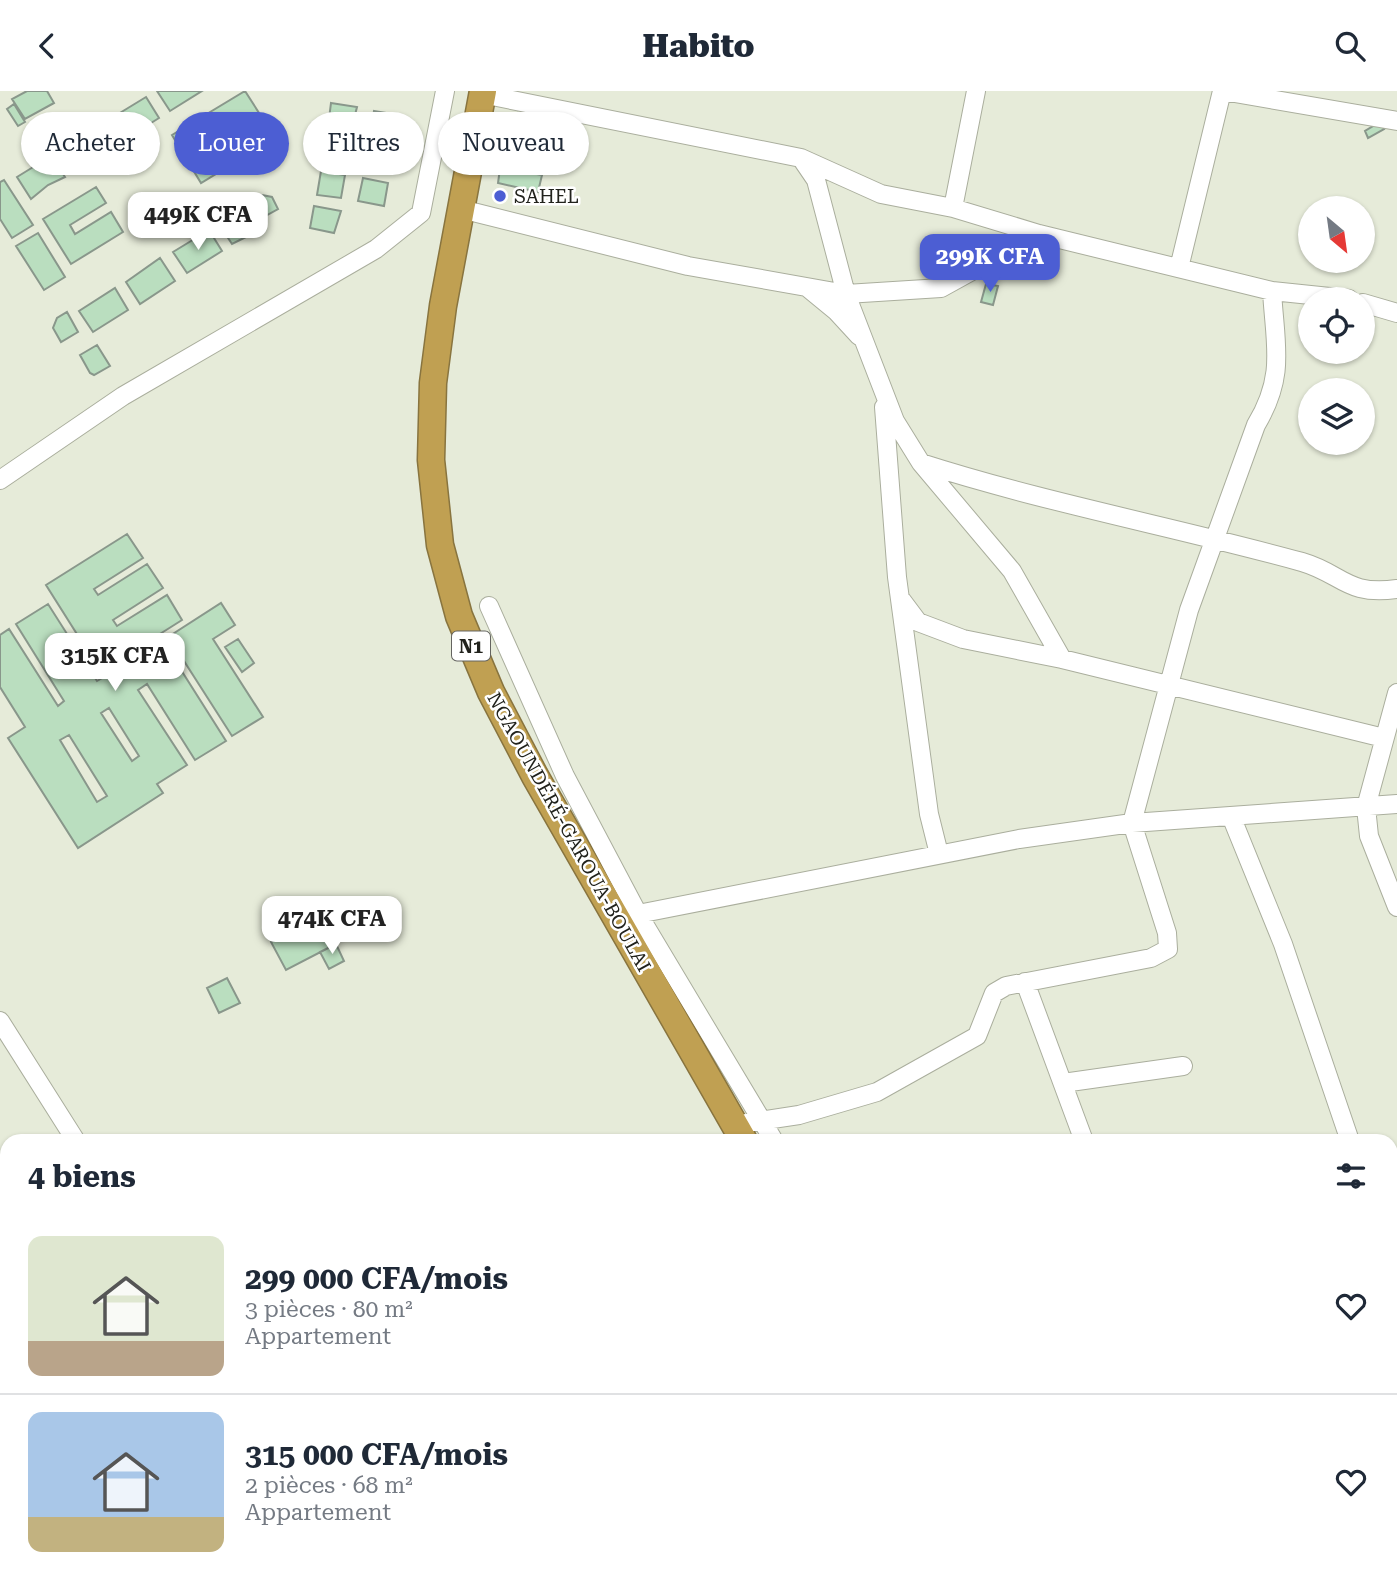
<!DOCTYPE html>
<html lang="fr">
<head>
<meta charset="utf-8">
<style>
	:root { --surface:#fff; --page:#f6f6f7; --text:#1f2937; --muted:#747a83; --line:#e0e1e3; --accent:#4c5ed3 }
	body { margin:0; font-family:"Roboto Serif",serif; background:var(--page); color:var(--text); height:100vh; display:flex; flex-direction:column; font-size:26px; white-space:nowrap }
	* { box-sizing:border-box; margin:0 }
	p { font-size:23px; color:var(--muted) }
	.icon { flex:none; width:38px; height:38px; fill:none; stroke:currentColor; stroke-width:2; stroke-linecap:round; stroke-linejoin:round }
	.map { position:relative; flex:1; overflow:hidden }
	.drawer { position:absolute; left:0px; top:1043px; width:1398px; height:450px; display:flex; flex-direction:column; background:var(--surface); border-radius:21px 21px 0 0; box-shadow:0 2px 5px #0004 }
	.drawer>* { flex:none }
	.hud { position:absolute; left:21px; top:21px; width:700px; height:63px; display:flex; gap:14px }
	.needle { width:46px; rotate:151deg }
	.tools { position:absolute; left:1298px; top:105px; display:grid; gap:14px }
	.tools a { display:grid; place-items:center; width:77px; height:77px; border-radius:50%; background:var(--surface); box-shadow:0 2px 5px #0004; font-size:35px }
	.price { position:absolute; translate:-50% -60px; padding:0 16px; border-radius:14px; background:#fff; color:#222; font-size:23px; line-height:46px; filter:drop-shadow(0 2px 4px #0008) }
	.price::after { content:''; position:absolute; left:50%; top:42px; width:21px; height:16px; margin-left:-10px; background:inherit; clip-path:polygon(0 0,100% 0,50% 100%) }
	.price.selected { background:var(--accent); color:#fff }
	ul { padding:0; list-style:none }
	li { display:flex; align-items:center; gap:21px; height:175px; padding:0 28px }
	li+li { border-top:2px solid var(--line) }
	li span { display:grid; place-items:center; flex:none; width:196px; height:140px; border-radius:14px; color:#555 }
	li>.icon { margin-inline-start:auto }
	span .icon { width:84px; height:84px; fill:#fffc; stroke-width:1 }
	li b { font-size:30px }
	h2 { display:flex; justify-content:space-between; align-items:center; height:84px; padding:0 28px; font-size:30px }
	.chip { padding:0 24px; border-radius:32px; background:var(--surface); box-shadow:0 2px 5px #0004; font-size:24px; line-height:63px }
	.chip.selected { background:var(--accent); color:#fff }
	header { display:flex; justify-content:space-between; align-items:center; height:91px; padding:0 28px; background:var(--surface); font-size:32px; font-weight:800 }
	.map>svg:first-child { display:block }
</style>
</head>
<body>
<header><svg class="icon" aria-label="back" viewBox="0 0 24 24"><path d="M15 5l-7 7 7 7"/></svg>Habito<svg class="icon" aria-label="search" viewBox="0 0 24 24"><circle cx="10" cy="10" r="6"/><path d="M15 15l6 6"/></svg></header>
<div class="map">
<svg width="1397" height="1492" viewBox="0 0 1397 1492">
	<rect width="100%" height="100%" fill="#e6ebd9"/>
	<path fill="#badebf" stroke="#89978b" stroke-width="2" fill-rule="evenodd" d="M27,0H47L54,12L25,28L12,8Z
		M157,0H202L170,20Z
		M245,0L275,47L201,92L172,44Z
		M146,6L159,27L124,49L110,28Z
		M331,12L357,16L351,40L328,36Z
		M14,13L25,31L18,35L7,18Z
		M374,20L399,24L395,47L370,43Z
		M518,22L543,27L541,48L516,45Z
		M545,26L558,28L554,51L542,49Z
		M1380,31L1384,38L1368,47L1365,40Z
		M98,35L112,57L77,79L63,57Z
		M561,37L571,39L563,48H559Z
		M325,46L352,50L346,73L322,70Z
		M371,54L394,58L390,81L364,77Z
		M502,63L511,65L509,78L542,84L538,101L498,92Z
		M51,65L65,86L48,94L31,108L17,86Z
		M321,80L345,84L341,107L317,104Z
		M363,87L388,92L384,115L358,110Z
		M4,89L33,134L12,147L0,128V91Z
		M96,96L106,112L70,134L75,143L111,121L123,141L71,173L43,128Z
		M262,104L272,106L278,118L260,128L250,112Z
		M314,115L341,120L334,142L310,137Z
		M238,122L252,143L232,153L219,133Z
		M209,139L222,160L187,182L173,161Z
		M38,142L65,186L44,199L16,155Z
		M160,167L175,190L140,213L126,191Z
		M986,193L998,195L993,214L981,211Z
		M115,197L128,219L93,241L79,220Z
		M1311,215V243L1304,241Z
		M67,221L78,241L61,251L53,237L57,227Z
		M97,254L110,275L94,284L90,282L80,264Z
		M127,443L143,467L94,498L98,504L147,473L163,497L113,529L117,535L167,504L182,529L133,560L137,566L221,512L235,534L213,548L263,626L232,645L182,567L176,571L226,650L195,669L147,593L138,599L187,674L157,693L163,702L78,757L8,647L25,636L0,596V544L9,538L58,615L64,610L16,533L48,513L97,590L104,586L46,494ZM109,617L139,665L132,670L101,622ZM69,644L107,705L97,711L60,649Z
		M238,548L254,572L242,581L225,556Z
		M321,825L336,853L286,879L271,851Z
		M336,853L344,870L329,878L320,861Z
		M227,887L240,912L219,922L207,897Z"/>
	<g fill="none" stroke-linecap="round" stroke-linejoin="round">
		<g stroke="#aaae9d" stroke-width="20">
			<path id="minor" d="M1223,0L1397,30
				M482,3L801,67L881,103L953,117L1039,143L1272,200L1349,208
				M801,67L816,89L846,203L895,330L921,372L1012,480L1062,568
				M953,117L976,0
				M461,118L688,175L846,203L941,197L1039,143
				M1179,177L1222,0
				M808,197L836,220L859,245
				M1363,212L1397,222
				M884,316L897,486L929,723L939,763
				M921,372C1046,412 1175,436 1302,471C1343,483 1346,505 1397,498
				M0,389L123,305L376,158L421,122L445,0
				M900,507L918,531L963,548L1062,568L1384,647
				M489,515L565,685L638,823L774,1050
				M1397,602L1366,716L1369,745L1397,816
				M1231,725L1283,853L1350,1050
				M638,823L1019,748L1132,732L1397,713
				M1025,891L1084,1050
				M0,930L76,1050
				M1063,992L1183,975
				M734,1034L799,1024L877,1001L977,945L994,902L1006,895L1151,867L1168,858L1167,842L1132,732L1189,519L1256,334C1286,284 1275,254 1272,200
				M1391,1142L1397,1147
				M1391,1297L1397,1296
				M0,1393L7,1390
				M1391,1450H1397
				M106,1486L111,1492
				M354,1486L358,1492
				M1344,1486L1345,1492
				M1058,1492L1097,1486"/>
		</g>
		<g stroke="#88743f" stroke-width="29">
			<path id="highway" d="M483,0L443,215L433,292L431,369L440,454L459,525L491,601L535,685L744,1050
				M1000,1486L1004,1492"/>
		</g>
		<use href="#minor" stroke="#fff" stroke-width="18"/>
		<use href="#highway" stroke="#c0a052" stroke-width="26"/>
	</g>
	<circle fill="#4c5ed3" stroke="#fff" stroke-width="2.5" cx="500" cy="105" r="7"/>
	<g text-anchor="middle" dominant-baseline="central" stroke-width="5" stroke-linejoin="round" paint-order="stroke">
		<rect fill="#fff" stroke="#646460" stroke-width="2" x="452" y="540.5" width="38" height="29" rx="5"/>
		<g font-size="18" font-weight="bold" fill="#21221c">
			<text x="471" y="555">N1</text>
		</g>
		<g font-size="19" fill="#21221c" stroke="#fff" text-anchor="start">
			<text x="514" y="105">SAHEL</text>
		</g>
		<g font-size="19" fill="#21221c" stroke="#fff">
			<text transform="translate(569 741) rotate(61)">NGAOUNDÉRÉ-GAROUA-BOULAI</text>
		</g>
	</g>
</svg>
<div class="tools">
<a><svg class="needle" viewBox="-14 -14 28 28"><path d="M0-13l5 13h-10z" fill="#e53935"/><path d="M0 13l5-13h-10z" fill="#747a83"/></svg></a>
<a><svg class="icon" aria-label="locate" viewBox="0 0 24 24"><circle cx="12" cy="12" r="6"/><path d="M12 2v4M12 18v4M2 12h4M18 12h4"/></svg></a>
<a><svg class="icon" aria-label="layers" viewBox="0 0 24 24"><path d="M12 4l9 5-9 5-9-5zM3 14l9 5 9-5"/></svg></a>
</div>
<b class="price" style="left:198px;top:161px">449K CFA</b>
<b class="price selected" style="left:990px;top:203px">299K CFA</b>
<b class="price" style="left:115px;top:602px">315K CFA</b>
<b class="price" style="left:332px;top:865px">474K CFA</b>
<div class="hud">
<a class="chip">Acheter</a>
<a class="chip selected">Louer</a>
<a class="chip">Filtres</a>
<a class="chip">Nouveau</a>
</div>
<section class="drawer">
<h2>4 biens<svg class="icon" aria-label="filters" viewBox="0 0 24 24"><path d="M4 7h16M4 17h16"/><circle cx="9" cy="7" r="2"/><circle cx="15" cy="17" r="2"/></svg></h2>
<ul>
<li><span style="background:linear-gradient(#dfe7d0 75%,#b9a48a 0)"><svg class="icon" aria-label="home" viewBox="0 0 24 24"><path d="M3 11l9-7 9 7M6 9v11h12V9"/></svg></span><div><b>299 000 CFA/mois</b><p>3 pièces · 80 m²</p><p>Appartement</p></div><svg class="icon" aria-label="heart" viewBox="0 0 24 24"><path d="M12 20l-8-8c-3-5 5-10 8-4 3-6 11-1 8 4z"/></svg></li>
<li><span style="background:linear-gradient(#a9c7e8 75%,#c2b280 0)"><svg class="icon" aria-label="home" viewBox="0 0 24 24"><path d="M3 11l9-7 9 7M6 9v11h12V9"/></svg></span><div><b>315 000 CFA/mois</b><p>2 pièces · 68 m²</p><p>Appartement</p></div><svg class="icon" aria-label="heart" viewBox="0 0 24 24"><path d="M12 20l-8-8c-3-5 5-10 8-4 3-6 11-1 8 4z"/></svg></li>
</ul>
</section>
</div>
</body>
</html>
